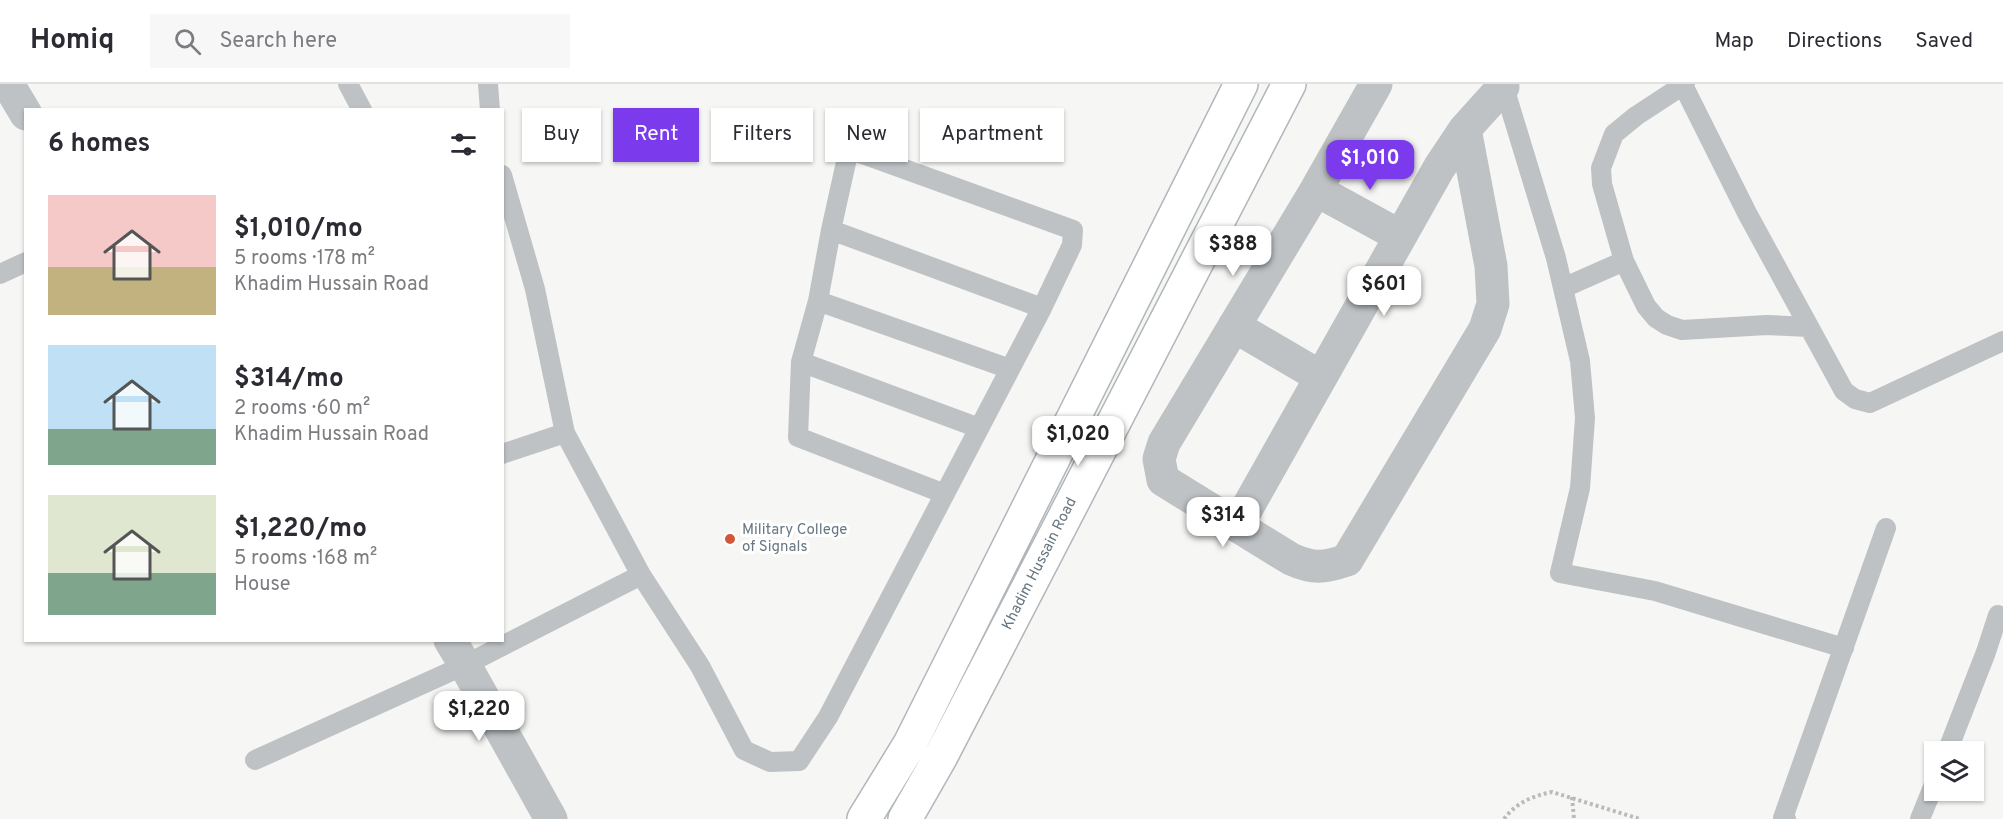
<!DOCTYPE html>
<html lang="en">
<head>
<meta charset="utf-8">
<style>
	:root { --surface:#fff; --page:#f7f7f7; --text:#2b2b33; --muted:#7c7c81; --line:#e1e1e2; --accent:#7c3aed }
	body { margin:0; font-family:Overpass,sans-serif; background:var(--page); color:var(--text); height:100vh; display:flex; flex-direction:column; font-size:22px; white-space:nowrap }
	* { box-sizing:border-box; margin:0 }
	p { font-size:20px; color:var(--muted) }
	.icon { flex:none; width:33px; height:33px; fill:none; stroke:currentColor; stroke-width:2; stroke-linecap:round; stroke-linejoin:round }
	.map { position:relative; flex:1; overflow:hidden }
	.details { position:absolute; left:24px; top:24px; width:480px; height:534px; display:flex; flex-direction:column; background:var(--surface); border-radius:0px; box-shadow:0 2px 4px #0004 }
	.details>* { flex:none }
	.top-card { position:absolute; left:522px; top:24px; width:570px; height:54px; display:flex; gap:12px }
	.controls { position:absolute; left:1924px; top:657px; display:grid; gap:12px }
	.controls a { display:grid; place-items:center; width:60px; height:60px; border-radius:0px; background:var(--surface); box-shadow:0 2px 4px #0004; font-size:30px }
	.price { position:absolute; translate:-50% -51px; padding:0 14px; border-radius:12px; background:#fff; color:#222; font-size:20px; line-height:39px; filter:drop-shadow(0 2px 3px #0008) }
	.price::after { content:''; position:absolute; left:50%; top:36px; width:18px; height:14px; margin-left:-9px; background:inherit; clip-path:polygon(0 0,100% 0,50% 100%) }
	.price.selected { background:var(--accent); color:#fff }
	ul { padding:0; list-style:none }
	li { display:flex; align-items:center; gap:18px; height:150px; padding:0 24px }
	li span { display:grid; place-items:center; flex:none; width:168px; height:120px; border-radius:0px; color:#555 }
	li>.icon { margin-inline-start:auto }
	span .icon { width:72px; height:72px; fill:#fffc; stroke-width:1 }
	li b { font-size:26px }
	h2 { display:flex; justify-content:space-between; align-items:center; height:72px; padding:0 24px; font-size:26px }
	.chip { padding:0 21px; border-radius:0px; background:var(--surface); box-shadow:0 2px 4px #0004; font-size:21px; line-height:54px }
	.chip.selected { background:var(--accent); color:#fff }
	header { display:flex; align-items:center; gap:36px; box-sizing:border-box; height:84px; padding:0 30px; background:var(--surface); border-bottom:2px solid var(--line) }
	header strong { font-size:28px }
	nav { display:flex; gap:33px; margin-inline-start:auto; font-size:21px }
	.search { width:420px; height:54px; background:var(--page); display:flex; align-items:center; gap:15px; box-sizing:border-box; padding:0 21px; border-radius:0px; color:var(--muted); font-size:22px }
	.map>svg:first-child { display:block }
</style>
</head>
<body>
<header>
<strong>Homiq</strong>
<div class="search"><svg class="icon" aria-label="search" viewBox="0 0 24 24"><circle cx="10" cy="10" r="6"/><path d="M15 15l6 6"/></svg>Search here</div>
<nav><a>Map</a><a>Directions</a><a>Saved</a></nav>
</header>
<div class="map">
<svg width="2003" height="735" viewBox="0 0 2003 735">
	<rect width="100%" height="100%" fill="#f6f6f4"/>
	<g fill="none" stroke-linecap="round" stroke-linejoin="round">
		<g stroke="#b0b6ba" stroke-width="36">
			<path id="secondary" d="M864,735L910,660L1241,0
				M905,735L941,672L1289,0"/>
		</g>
		<path stroke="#b8bbbd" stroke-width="4" stroke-dasharray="3 3" stroke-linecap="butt" d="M1572,713L1574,735
			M1504,735C1516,719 1532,712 1552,708L1640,735"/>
		<path stroke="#bec2c5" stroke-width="20" d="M348,0L362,26
			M488,0L490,26
			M1503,0L1556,174L1580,277L1585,334L1580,404L1560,489L1655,507L1844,564
			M1685,0L1636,32L1614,50L1601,84L1602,100L1624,177L1646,222L1656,234L1667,241L1682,246L1767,241L1808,243
			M1683,1L1747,129L1844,307L1855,315L1870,319L2003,257
			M502,91L535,205L565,349L641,491L700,582L744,666L770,678L799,677L828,633L1042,224L1072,161L1073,146L849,65L831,146L1042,224
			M831,146L818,217L1010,285
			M0,190L26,178
			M1563,204L1624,177
			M818,217L801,278L979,344
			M801,278L798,353L945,410
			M502,370L565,349
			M1947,668L1986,568L1998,531
			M255,676L465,581L641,491
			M1786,735L1783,734L1886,444
			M1920,735L1935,698"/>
		<path stroke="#bec2c5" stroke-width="33" d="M8,0L26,30
			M1376,0L1316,106L1164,359L1159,375L1163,396L1291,475C1313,485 1324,484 1347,476L1485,245L1493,220L1491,182L1465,45
			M1316,106L1400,152
			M1234,242L1321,293
			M1237,442L1439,84L1465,45L1503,3
			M450,556L465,581L551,735"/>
		<use href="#secondary" stroke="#fff" stroke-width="33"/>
	</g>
	<circle fill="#d25738" stroke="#fff" stroke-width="2" cx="730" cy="455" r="6"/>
	<g text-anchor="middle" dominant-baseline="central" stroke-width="6" stroke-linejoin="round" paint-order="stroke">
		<g font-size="15" fill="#687782" stroke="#fff" text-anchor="start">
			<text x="742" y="446">Military College<tspan x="742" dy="17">of Signals</tspan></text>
		</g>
		<g font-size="15" fill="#687782" stroke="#fff">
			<text transform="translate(1040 480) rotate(-63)">Khadim Hussain Road</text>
		</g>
	</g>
</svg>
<div class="controls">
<a><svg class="icon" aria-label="layers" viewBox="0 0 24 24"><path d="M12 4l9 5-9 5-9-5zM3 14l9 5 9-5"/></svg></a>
</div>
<b class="price selected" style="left:1370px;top:107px">$1,010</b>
<b class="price" style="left:1233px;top:193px">$388</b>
<b class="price" style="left:1384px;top:233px">$601</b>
<b class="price" style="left:1078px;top:383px">$1,020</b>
<b class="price" style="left:1223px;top:464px">$314</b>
<b class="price" style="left:479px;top:658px">$1,220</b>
<div class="top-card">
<a class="chip">Buy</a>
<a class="chip selected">Rent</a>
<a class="chip">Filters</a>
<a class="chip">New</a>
<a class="chip">Apartment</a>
</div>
<section class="details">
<h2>6 homes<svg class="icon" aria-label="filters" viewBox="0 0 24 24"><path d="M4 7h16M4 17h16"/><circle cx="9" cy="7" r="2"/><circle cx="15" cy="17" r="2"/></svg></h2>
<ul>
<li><span style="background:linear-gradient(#f6c9c9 60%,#c2b280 0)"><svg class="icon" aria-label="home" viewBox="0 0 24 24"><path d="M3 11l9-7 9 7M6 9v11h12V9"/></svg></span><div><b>$1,010/mo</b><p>5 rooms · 178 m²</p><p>Khadim Hussain Road</p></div></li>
<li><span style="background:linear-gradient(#bfe0f5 70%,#7fa58c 0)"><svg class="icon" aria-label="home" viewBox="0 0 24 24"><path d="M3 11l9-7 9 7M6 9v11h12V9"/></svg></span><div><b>$314/mo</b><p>2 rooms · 60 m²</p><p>Khadim Hussain Road</p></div></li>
<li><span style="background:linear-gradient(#dfe7d0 65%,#7fa58c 0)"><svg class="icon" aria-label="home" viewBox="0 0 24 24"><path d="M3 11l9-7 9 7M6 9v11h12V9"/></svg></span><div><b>$1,220/mo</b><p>5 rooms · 168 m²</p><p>House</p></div></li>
</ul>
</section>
</div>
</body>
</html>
